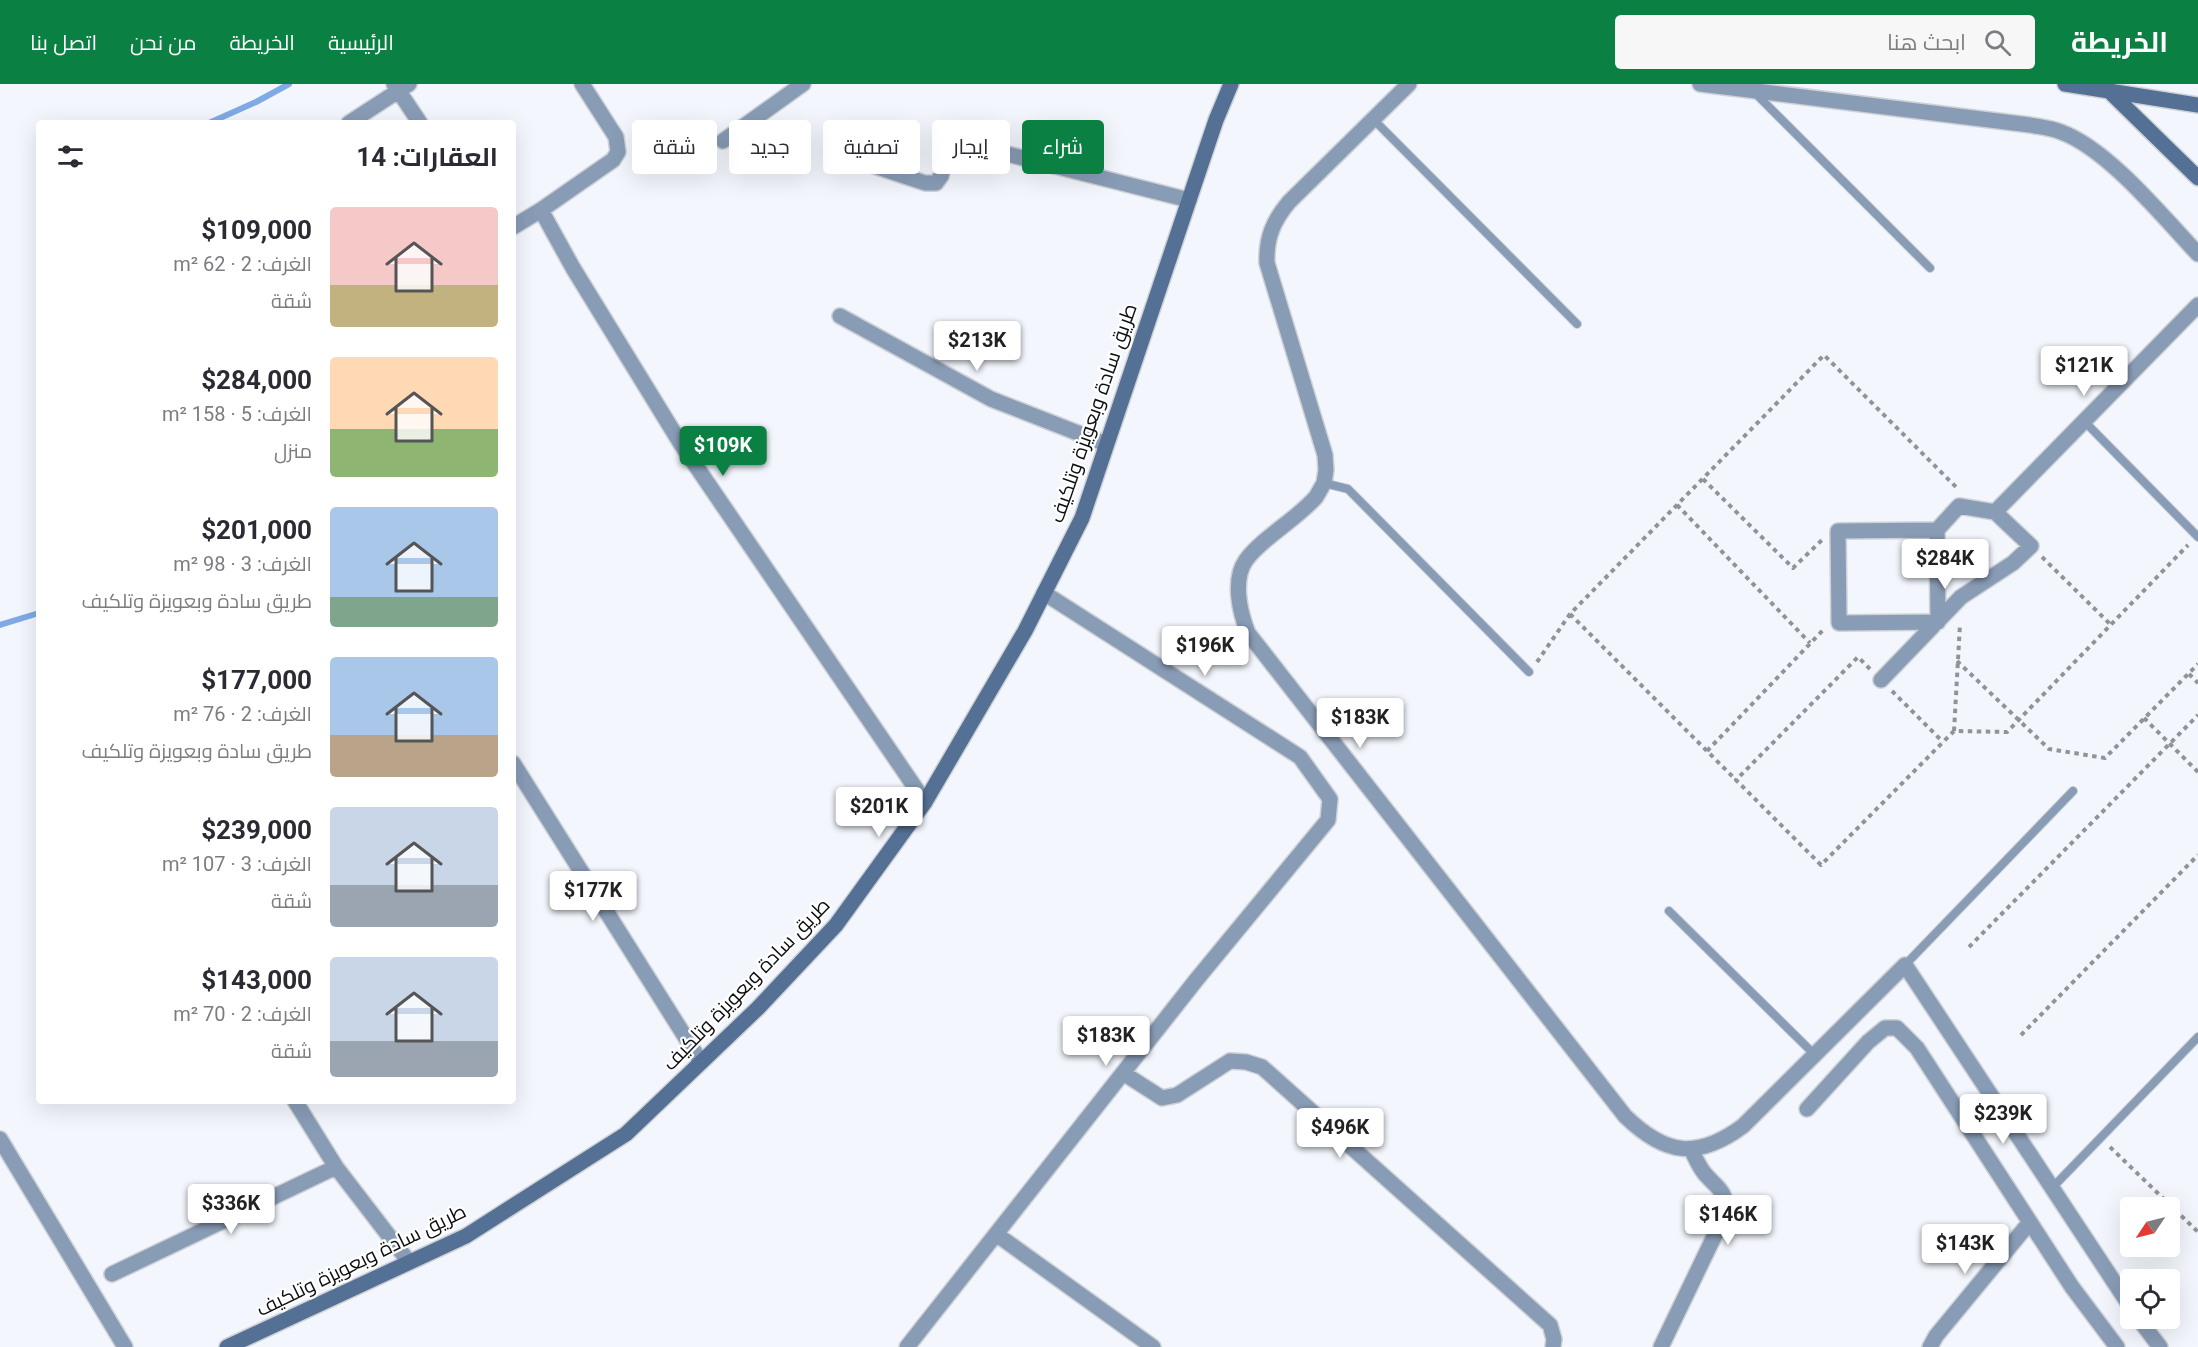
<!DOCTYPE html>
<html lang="ar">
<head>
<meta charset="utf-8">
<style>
	:root { --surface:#fff; --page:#f7f7f7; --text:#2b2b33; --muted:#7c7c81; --accent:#0b8043 }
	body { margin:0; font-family:Roboto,Cairo,sans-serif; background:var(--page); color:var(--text); direction:rtl; height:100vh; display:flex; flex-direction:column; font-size:22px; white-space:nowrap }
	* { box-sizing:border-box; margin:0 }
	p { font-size:20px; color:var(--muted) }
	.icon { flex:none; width:33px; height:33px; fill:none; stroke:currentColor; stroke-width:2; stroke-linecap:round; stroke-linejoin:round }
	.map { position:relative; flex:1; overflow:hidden; direction:ltr }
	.panel { position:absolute; left:36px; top:36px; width:480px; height:984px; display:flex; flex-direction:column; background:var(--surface); border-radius:6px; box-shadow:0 6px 24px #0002; direction:rtl }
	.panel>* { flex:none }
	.guide { position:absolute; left:534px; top:36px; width:570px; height:54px; direction:rtl; display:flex; gap:12px }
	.needle { width:39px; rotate:235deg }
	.buttons { position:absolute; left:2120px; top:1113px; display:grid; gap:12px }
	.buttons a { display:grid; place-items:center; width:60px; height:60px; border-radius:6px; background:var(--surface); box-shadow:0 6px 24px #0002; font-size:30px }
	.price { position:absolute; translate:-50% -51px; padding:0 14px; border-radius:6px; background:#fff; color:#222; font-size:20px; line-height:39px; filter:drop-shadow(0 2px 3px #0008) }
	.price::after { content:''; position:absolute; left:50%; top:36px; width:18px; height:14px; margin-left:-9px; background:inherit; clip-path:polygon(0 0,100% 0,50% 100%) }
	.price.current { background:var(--accent); color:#fff }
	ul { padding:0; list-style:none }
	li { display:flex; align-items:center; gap:18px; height:150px; padding:0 18px }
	li span { display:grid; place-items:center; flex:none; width:168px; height:120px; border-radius:6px; color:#555 }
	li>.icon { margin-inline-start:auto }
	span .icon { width:72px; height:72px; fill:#fffc; stroke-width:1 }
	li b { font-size:26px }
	h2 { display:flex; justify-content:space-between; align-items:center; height:72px; padding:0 18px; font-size:26px }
	.tag { padding:0 21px; border-radius:6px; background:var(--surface); box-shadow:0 6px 24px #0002; font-size:21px; line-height:54px }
	.tag.current { background:var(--accent); color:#fff }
	header { display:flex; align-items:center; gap:36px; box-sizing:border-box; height:84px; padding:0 30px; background:var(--accent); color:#fff }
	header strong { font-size:28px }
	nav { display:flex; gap:33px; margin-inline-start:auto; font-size:21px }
	.search { width:420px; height:54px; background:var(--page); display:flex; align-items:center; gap:15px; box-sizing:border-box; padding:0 21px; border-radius:6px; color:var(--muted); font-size:22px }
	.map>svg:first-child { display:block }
</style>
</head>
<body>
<header>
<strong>الخريطة</strong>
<div class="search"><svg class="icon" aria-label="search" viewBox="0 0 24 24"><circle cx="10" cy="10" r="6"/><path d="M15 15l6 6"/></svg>ابحث هنا</div>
<nav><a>الرئيسية</a><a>الخريطة</a><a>من نحن</a><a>اتصل بنا</a></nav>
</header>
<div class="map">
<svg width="2198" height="1263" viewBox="0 0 2198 1263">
	<rect width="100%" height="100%" fill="#f3f7fd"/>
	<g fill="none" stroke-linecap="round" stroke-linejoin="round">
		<path stroke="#7faae5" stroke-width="6" d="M209,39L256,18L289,0
			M0,541L39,529"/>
		<g stroke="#ced2d7" stroke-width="10">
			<path id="service" d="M1756,10L1930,184
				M1373,35L1577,240
				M2084,337L2198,453
				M1324,399L1348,405L1529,588
				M1669,827L1815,971
				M1905,881L2073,707
				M2052,1104L2198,953"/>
		</g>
		<g stroke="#ced2d7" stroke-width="18">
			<path id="minor" d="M394,0L420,39
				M1409,0L1289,118C1273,137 1266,154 1267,179L1325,371L1326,386L1324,399L1316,413C1296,436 1263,453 1246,476C1232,496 1240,529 1248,549L1625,1032C1665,1071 1697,1076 1743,1042L1905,881L2130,1222
				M1700,0L2030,41C2040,43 2051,44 2061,48C2108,65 2163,133 2198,170
				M349,39L409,0
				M723,57L803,0
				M847,73L925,99H936L941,92L949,65L960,60L972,61L1189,116
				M541,126L613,76L618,68L616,53L582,0
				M513,143L541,126L573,184L681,360L925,718
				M840,232L991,315L1106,360
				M1995,428L2198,221
				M1881,596L1961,513L2013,479L2031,462L1995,428L1959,422L1937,446L1938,538L1839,539L1838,447L1937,446
				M513,679L701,978
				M1123,989L1162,1014L1177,1011L1230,977L1246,978L1262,983L1550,1241L1554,1255L1553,1263
				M295,1017L336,1083L409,1178
				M1807,1025L1868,958L1885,944H1897L1917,964L2072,1203L2117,1263
				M0,1055L125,1263
				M996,1150L1153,1263
				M112,1190L336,1083
				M2138,1234L2160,1263
				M907,1263L1197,895L1328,736L1330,715L1300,673L1044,509
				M1661,1263L1725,1130C1727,1106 1719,1106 1705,1090C1699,1083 1695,1073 1691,1065
				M1930,1263L1936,1252L2030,1138"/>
		</g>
		<g stroke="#ced2d7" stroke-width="18">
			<path id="secondary" d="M2065,0L2198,21
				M2108,6L2198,94
				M227,1263L466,1152L626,1050L758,924L836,841L925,718L1025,547L1082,434L1216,36L1231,0"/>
		</g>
		<path stroke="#909397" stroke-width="4" stroke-dasharray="4.5 4.5" stroke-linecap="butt" d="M1703,395L1793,484L1822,456
			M1677,421L1810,559
			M2042,473L2111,541
			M1570,530L1736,696
			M1957,577L2049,665L2105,674L2198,580
			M1537,578L1570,530L1824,271L1958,405
			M1870,585L1858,573L1736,696L1821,781L1954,647L2007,648L2188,461
			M2189,590L2198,599
			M1892,607L1943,658
			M2144,634L2198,688
			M1954,647L1960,540
			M1707,667L1824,545
			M1969,863L2198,631
			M2021,951L2198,771
			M2110,1063L2198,1148"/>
		<use href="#service" stroke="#899cb6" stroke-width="8"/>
		<use href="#minor" stroke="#899cb6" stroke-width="15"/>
		<use href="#secondary" stroke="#557095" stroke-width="15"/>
	</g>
	<g text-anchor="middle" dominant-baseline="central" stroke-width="4.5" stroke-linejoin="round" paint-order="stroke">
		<g font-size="20" fill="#0c0e0f" stroke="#fff">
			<text transform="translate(1093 329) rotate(-71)">طريق سادة وبعويزة وتلكيف</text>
			<text transform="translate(746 900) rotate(-46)">طريق سادة وبعويزة وتلكيف</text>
			<text transform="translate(361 1176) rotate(-26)">طريق سادة وبعويزة وتلكيف</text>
		</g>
	</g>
</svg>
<div class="buttons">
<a><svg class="needle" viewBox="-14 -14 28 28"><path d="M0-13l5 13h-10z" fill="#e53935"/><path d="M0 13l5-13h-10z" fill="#7c7c81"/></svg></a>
<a><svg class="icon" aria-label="locate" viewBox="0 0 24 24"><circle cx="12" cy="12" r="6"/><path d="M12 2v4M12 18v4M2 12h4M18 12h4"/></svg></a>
</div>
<b class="price" style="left:977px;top:288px">$213K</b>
<b class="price" style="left:2084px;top:313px">$121K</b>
<b class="price current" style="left:723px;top:393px">$109K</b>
<b class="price" style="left:1945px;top:506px">$284K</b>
<b class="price" style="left:1205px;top:593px">$196K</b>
<b class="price" style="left:1360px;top:665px">$183K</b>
<b class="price" style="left:879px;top:754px">$201K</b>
<b class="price" style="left:593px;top:838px">$177K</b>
<b class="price" style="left:1106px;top:983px">$183K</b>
<b class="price" style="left:2003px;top:1061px">$239K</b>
<b class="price" style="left:1340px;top:1075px">$496K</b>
<b class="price" style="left:231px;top:1151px">$336K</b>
<b class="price" style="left:1728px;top:1162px">$146K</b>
<b class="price" style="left:1965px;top:1191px">$143K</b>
<div class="guide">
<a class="tag current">شراء</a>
<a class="tag">إيجار</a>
<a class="tag">تصفية</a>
<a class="tag">جديد</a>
<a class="tag">شقة</a>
</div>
<section class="panel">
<h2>العقارات: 14<svg class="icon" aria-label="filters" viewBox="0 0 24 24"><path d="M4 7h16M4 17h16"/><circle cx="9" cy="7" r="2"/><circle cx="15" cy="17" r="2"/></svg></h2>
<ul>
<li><span style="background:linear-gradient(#f6c9c9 65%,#c2b280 0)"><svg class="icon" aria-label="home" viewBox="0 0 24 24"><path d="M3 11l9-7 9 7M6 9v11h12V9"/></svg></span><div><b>$109,000</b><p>الغرف: 2 · 62 m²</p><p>شقة</p></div></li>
<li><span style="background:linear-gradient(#ffd9b3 60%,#8fb573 0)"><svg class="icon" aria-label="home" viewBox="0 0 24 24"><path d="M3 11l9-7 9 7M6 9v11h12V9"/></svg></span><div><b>$284,000</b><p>الغرف: 5 · 158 m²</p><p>منزل</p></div></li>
<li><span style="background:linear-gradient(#a9c7e8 75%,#7fa58c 0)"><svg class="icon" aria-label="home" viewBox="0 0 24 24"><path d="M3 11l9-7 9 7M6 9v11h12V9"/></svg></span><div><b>$201,000</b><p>الغرف: 3 · 98 m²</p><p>طريق سادة وبعويزة وتلكيف</p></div></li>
<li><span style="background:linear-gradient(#a9c7e8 65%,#b9a48a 0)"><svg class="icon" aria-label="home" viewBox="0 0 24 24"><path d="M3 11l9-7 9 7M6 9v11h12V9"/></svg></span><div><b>$177,000</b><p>الغرف: 2 · 76 m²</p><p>طريق سادة وبعويزة وتلكيف</p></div></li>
<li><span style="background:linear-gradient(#c9d6e8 65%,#9aa5b1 0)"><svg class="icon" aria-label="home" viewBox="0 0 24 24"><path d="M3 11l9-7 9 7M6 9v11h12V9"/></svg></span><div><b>$239,000</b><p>الغرف: 3 · 107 m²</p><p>شقة</p></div></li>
<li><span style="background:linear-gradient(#c9d6e8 70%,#9aa5b1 0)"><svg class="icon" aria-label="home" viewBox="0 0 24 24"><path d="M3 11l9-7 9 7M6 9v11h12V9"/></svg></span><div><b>$143,000</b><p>الغرف: 2 · 70 m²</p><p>شقة</p></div></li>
</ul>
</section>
</div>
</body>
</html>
